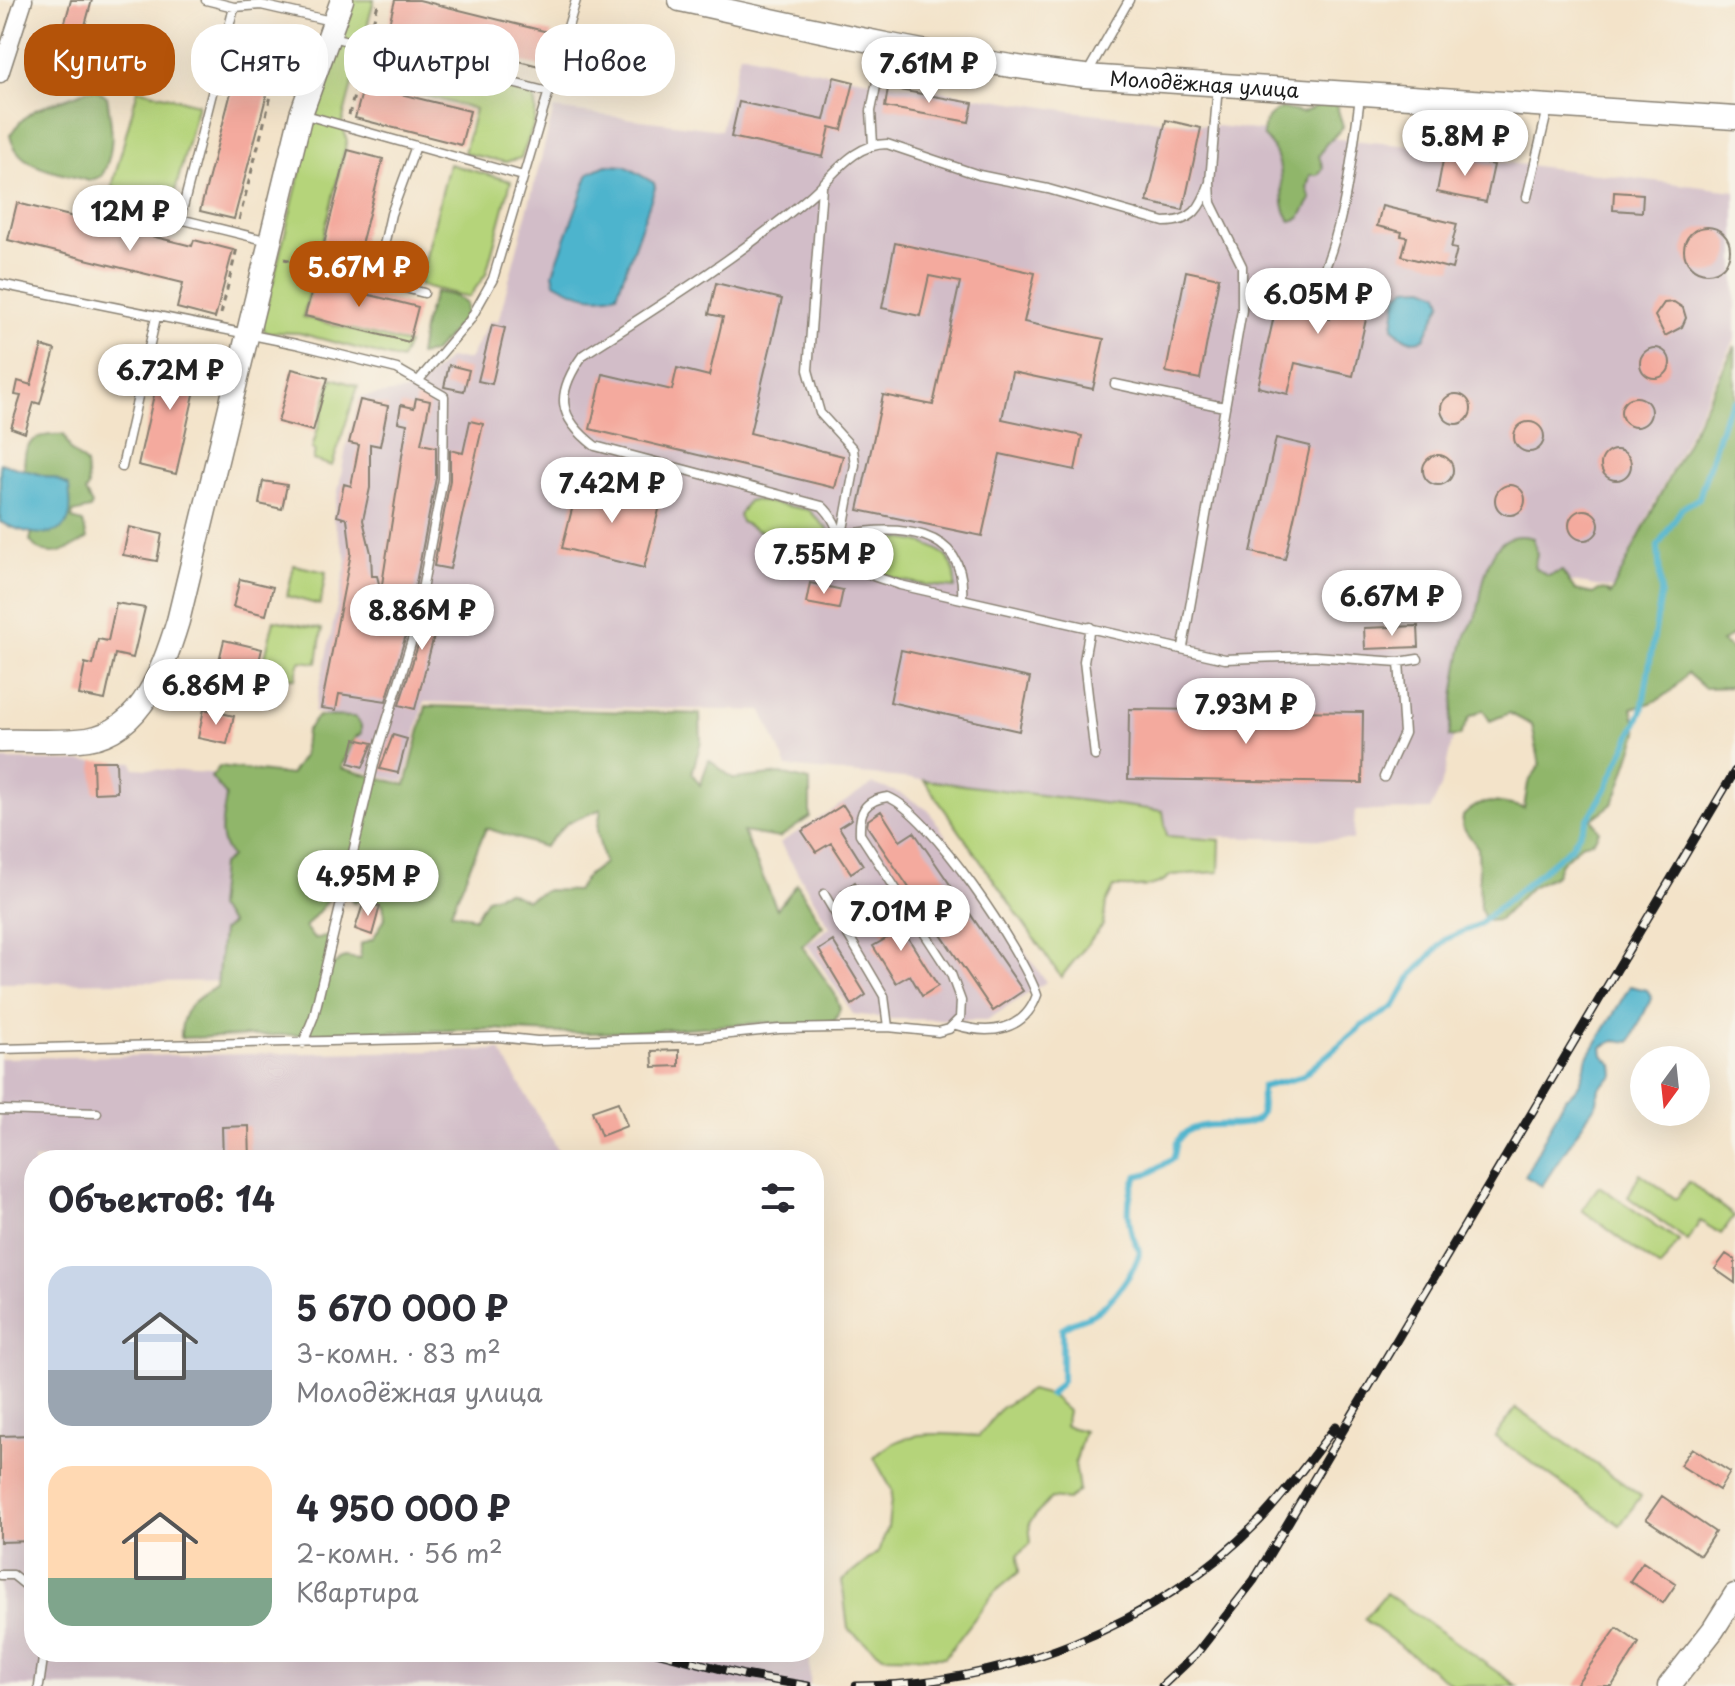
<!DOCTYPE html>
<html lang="ru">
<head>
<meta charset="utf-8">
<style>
	:root { --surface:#fff; --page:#f7f7f7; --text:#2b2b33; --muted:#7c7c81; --accent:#b45309 }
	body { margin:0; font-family:"Playpen Sans",sans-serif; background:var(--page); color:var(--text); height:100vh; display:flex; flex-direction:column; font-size:30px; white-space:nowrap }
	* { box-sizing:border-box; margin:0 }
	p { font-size:26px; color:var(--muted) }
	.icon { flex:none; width:44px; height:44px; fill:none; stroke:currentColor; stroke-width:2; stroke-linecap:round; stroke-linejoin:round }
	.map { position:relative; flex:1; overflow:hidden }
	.details { position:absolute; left:24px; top:1150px; width:800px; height:512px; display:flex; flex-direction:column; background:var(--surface); border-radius:32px; box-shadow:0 8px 32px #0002 }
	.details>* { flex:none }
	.banner { position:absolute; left:24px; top:24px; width:800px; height:72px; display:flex; gap:16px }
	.needle { width:52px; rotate:195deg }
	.tools { position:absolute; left:1630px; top:1046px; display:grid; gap:16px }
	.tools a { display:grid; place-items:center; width:80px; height:80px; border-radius:50%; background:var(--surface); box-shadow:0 8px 32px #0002; font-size:40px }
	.price { position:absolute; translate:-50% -68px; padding:0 18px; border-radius:28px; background:#fff; color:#222; font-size:26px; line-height:52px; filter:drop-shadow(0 2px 4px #0008) }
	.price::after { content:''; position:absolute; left:50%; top:48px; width:24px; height:18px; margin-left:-12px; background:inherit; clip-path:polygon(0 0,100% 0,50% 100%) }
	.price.selected { background:var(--accent); color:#fff }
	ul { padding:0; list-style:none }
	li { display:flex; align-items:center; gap:24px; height:200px; padding:0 24px }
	li span { display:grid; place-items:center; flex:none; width:224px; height:160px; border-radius:24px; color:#555 }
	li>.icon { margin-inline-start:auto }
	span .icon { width:96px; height:96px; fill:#fffc; stroke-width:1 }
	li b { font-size:34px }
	h2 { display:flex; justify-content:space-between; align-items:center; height:96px; padding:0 24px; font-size:34px }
	.pill { padding:0 28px; border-radius:32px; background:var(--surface); box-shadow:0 8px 32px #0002; font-size:28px; line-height:72px }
	.pill.selected { background:var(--accent); color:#fff }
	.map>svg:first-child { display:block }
</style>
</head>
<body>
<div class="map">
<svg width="1735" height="1686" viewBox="0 0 1735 1686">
	<rect width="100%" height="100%" fill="#f7f3e8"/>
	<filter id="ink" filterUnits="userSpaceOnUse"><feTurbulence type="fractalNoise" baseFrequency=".0125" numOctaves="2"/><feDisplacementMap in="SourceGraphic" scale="16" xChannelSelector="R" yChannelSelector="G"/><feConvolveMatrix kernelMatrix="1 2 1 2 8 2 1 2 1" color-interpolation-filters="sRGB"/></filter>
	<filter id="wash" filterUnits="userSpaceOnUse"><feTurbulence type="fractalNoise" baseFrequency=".006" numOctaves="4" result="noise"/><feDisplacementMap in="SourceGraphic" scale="32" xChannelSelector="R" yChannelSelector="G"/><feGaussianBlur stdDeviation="1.8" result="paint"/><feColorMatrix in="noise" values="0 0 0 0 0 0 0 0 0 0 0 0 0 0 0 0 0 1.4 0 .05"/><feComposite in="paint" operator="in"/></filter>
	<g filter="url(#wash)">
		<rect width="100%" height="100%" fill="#f3e3c9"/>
		<path fill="#d2bdc8" d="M740,53L832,74L1071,111L1420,147L1501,162L1735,191V339L1612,589L1568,581L1492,577L1441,787L1430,810L1355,811L1353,840L1167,836L1163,811L924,780L787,767L762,711L424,702L404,782L345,766L355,722L314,712L347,560L333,519L347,443L360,397L415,390L448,359H469L490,321L498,322L554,109L721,130Z
			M0,760L133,762L134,768L300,779L256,981L0,983Z
			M873,784L902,794L928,810L1046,982L987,1020L892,1019L853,1014L807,944L830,927L780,843Z
			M500,1050L564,1160H34V1652H810V1686H0V1058Z"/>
		<path fill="#b5d47a" stroke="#68784b" stroke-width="2" d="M352,0H374L342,123L347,141L303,317L408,344L401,360L299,333L265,332L262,325L326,69Z
			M372,53L532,95C542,114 528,139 521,158L505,162L464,153L475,109L365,80Z
			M138,89L198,104L172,203L112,187Z
			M449,164L511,181L486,274L469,297L419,285Z
			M332,378L358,386L332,466L313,460L315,451L312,449Z
			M754,500L809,510L830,532V545L820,548L756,530L741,522L739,515L748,501Z
			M882,537C917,540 958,544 955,588C930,586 875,581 862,557L864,543Z
			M294,565L326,572L320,605L287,596Z
			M274,620L322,629L317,663L300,661L295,679L262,669Z
			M924,780L1163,811L1167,836L1220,840L1219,872L1171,875C1157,890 1133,887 1114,887L1106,903L1103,925L1061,977Z
			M1640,1173L1676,1199L1689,1182L1734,1216L1721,1234L1700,1221L1688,1241L1628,1197Z
			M1599,1186L1679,1241L1660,1268L1582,1210Z
			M1030,1390L1050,1395L1068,1411L1065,1426L1084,1431L1075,1464L1079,1490L1068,1500L1051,1498L1029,1523L1031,1543L1018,1555L1019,1572L995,1592L945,1657L883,1656L848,1629L842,1581L878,1552L888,1527L892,1490L874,1458C903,1428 939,1433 979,1436L1001,1408Z
			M1516,1408L1641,1496L1620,1525L1495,1437Z
			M1386,1593L1517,1686H1454L1364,1619Z"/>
		<path fill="#90b66a" stroke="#566943" stroke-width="2" fill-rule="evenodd" d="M87,90H97L107,97C112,127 116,148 102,176L89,181C61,172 17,170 10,135C34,100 52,107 87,90Z
			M1336,103L1343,127L1325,145L1319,156L1323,168L1318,175H1310L1307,188L1311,199L1300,218L1291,221C1273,202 1293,163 1263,136C1263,121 1268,116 1281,108L1302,113L1318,105Z
			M435,292L456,296L466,304L465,317L433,353L419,355L424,323Z
			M1735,346V634L1721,642L1735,651V687L1704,688L1687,673C1670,695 1659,703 1632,708L1638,733L1618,792L1612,804L1592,819L1599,831L1594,841L1581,844L1561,863L1556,875L1531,887L1499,920L1486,921L1480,908L1478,848L1462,826L1463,816C1481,796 1500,802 1524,808L1528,783L1540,765L1532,725L1509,713L1490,721L1483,710L1470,717L1460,736L1449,737C1454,704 1456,669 1465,638C1468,628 1477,619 1478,610C1484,581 1488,525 1533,538L1537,554L1534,567L1548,576L1562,571L1575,590L1593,594L1599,590L1607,591L1610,595Z
			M64,435L71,451L86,464L88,487L85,492L92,505L90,509L73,513L72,519L83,522L87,539C69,550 46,563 30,541C31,534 35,524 34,516C31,486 1,430 64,435Z
			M426,706L700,714L701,742L692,773L700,785L709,760L734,779L781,774L810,781V817L779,838L743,832L777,909L797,884L823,926L802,946L835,994L840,1009L835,1021C811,1028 786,1022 761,1023C672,1028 583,1039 495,1029L181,1038C180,1010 194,998 217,987L222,931L231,924L217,908L221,865L231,857C214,837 224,818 226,795L211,777L220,766L290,775L303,756L306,731L318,716L355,717L361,725V734L355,737L341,768L406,785ZM601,809L597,832L604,863L588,875L576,891L547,890L526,900L507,891L487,898L475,918L451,912L486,828L544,847L567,823ZM358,852L350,897L353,903L367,898L383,904L385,918L373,939L361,944L360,959L345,957L332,966L335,945L325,936L314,939L305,927L340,887Z"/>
		<path fill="#4eb4cd" stroke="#356874" stroke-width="2" d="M606,165L625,166L654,183L655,188L617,294C594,301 575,294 555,282L553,273L589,173Z
			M1424,287L1439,293L1442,302L1424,339C1410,344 1402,338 1393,327L1397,296L1406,288Z
			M0,463L56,479L69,486C70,497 73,515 66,524C51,543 17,530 0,522Z
			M1630,986L1647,990L1652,997L1630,1042L1616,1040L1602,1047L1603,1055L1613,1065L1614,1075L1599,1088L1597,1102L1542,1186L1525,1176L1565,1098C1578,1093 1585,1073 1586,1060Z"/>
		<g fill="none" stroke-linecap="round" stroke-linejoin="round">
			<path stroke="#4eb4cd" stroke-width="6" d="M1050,1395L1062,1381V1329C1072,1319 1086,1320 1096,1312C1113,1300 1135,1272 1140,1251C1126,1231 1125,1198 1137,1176L1150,1173L1173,1158C1176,1152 1175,1145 1178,1140C1196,1111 1254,1138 1261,1112C1263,1105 1261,1094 1262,1087L1301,1077L1362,1026L1394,1007L1412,975L1446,939L1478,925L1571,847L1605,791L1642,711L1661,594L1658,546L1682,508L1699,498L1725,415L1734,401"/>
		</g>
		<g id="blocks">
			<path fill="#f4aa9e" d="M71,0H92L71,76L52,70Z
				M395,0H419L552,33L543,67L388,28Z
				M245,39L279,48L234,219L200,211Z
				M834,77L854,82L842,130L830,127L823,157L731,137L739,102L824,120Z
				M364,85L470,111L461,145L355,118Z
				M888,88L973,103L969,122L885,107Z
				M1166,120L1201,128L1183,210L1147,202Z
				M348,150L383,159L355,268L320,259Z
				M1444,155L1494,165L1486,202L1437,192Z
				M1614,192L1643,194L1642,212L1613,210Z
				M17,203L192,246L194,240L233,250L215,318L177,308L183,283L8,240Z
				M1382,206L1457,224L1451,248L1457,249L1452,269L1402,256L1407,237L1401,236L1402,232L1377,226Z
				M1684 250a23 23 0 1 1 46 0a23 23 0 1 1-46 0Z
				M895,243L1035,273L1024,322L1104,339L1093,389L1012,372L1002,419L1082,436L1075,470L1000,454L982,536L858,510L883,395L933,405L960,282L929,276L920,316L882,308Z
				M1186,271L1219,278L1200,379L1166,372Z
				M317,272L352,282L350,290L418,307L409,342L305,316Z
				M1340,272L1375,280L1353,376L1295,363L1288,394L1258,387L1276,307L1330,319Z
				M716,283L782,299L750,433L843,456L835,488L590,429L603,374L672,390L677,368L709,376L723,317L709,314Z
				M1674,302L1683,308L1686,318L1682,327L1665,336L1655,316L1664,303Z
				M492,325L505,328L492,384L478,381Z
				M42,346L55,350L40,404L34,402L25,433L11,428L21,396L15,395L18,381L31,385Z
				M1640 363a15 15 0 1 1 30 0a15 15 0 1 1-30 0Z
				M164,351L202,359L176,474L138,465Z
				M449,365L469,370L464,391L444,387Z
				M292,369L328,378L313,431L278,422Z
				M1441 409a15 15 0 1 1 30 0a15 15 0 1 1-30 0Z
				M1621 412a15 15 0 1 1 30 0a15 15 0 1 1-30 0Z
				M416,398L430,401L421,444L436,447V478L406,635L386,701L339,694L336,710L321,708L351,553L347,519L337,516L344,484L351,486L359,445L349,443L360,400L388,406L380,446L370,444V488L363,520L371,553L372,576H377L381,591L407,424L398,422L401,405L414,408Z
				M470,421L483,424L450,569L434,566L450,480V450L463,453Z
				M1514 437a15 15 0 1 1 30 0a15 15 0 1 1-30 0Z
				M1276,438L1310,446L1285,559L1251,552Z
				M1601 465a15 15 0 1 1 30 0a15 15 0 1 1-30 0Z
				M1423 470a15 15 0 1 1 30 0a15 15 0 1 1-30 0Z
				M263,481L287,485L282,509L259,504Z
				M579,482L661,502L644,568L562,548Z
				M1495 500a15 15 0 1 1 30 0a15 15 0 1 1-30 0Z
				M1569 525a15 15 0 1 1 30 0a15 15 0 1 1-30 0Z
				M129,527L162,534L157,561L123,555Z
				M240,579L273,587L266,615L233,607Z
				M810,583L843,590L839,609L806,603Z
				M428,594L444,598L415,709L399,705L420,639Z
				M116,603L145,608L133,658L115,654L105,700L79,695L85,663L93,665L98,639L108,641Z
				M1418,626L1419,647L1365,649L1364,628Z
				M224,640L262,649L254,682L216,673Z
				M901,650L1030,678L1019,731L890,702Z
				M204,709L234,716L227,744L198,738Z
				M1129,709L1363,712L1362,783L1128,779Z
				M393,735L407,739L398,773L380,769Z
				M355,739L373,743L363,767L349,763Z
				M93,761H116L117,792L94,793Z
				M843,805L852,819L839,827L863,865L851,873L831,843L816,852L802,831Z
				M881,811L900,841L914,832L1023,991L993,1011L867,826L868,820Z
				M855,882L873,910L859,919L841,892Z
				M364,901L380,906L372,935L355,929Z
				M887,904L938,986L922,996L910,975L896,983L873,946L887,938L872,914Z
				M833,941L866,995L852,1005L819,950Z
				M679,1050V1066L653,1067L652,1051Z
				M618,1102L627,1126L601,1136L592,1111Z
				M249,1126L250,1160H223L222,1127Z
				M1726,1254L1735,1260V1283L1715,1269Z
				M34,1435V1541L0,1542V1436Z
				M1692,1448L1730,1472L1719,1490L1680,1465Z
				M1662,1496L1715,1532L1700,1555L1646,1519Z
				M1643,1562L1676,1584L1663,1603L1630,1581Z
				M1617,1628L1639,1643L1612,1686H1575Z"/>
		</g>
	</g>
	<g filter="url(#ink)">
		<use href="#blocks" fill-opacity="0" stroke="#888072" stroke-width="2"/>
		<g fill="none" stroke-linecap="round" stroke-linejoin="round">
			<g stroke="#888072" stroke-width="11">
				<path id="lane" d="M206,0L234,7L261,5L331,21
					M234,7L180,219L269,241
					M332,37L548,92
					M1088,72L1129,0
					M302,114L523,176
					M873,144L871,111L884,47
					M1210,182C1201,208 1193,222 1164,222L1048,189L979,175L887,144C852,144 834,176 809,197C738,257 661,305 583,355C555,394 557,417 595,446L822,506C843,525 839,553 857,568C867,576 887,580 900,585L1225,659L1314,656L1399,662L1418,659
					M822,187L808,370L820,413L853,449L855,465L842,535C896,525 967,526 962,598
					M1527,197L1548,108
					M320,266L424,293
					M376,281L391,214L416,146
					M0,284L296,344L397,369L444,396L443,479L413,637L376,756L314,1016L303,1043
					M1312,297C1344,235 1351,165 1360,97
					M419,380L470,320L493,279L576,0
					M1115,384L1224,407
					M122,467L156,317
					M1090,627L1084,661L1095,756
					M1183,647L1242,310V266L1211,203L1210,182L1218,85
					M1384,777L1404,733L1399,662
					M824,894L884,996L888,1027
					M0,1049L498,1037L537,1041L700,1037L779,1029L888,1027L938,1032L949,1029L960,1018L961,1001L951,974L860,834C859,812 864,800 888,797C931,814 1021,950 1037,995C1024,1032 989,1035 956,1025
					M0,1110L97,1113
					M0,1575H13L34,1592
					M39,1686L44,1652"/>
			</g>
			<g stroke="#888072" stroke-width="19">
				<path id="street" d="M0,74L24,0"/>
			</g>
			<g stroke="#888072" stroke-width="25">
				<g id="secondary">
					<path id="s1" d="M680,0C815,30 948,60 1085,76L1735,118"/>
					<path d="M0,741C28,740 60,743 88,739C143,730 164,667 178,621L301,114L342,0"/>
					<path d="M1669,1686L1713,1630L1735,1595"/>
				</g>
			</g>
			<path stroke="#888072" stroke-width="3" stroke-dasharray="6 6" stroke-linecap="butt" d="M370,34L379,0
				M349,115L364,57
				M239,220L289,26
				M284,259L308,264
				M221,314L237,248"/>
			<use href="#lane" stroke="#fff" stroke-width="8"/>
			<use href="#street" stroke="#fff" stroke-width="16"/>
			<use href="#secondary" stroke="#fff" stroke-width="22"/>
			<g stroke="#1c1c1c" stroke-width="9">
				<path id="rail" d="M656,1652L744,1675L808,1686
					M856,1686C1004,1685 1155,1627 1259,1521C1287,1492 1311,1458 1336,1426
					M1162,1686L1197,1653L1254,1580L1735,771"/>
			</g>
			<use href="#rail" stroke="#f7f3e8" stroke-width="6" stroke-dasharray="18" stroke-linecap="butt"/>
		</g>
	</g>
	<g text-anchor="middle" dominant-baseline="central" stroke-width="6" stroke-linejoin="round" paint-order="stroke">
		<g font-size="20" fill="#1c1c1c" stroke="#f7f3e8">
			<text stroke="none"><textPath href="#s1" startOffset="532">Молодёжная улица</textPath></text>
		</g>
	</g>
</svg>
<div class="tools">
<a><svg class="needle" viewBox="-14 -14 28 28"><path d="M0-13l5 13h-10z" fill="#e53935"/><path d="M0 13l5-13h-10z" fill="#7c7c81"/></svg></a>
</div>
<b class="price" style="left:929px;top:105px">7.61M ₽</b>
<b class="price" style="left:1465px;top:178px">5.8M ₽</b>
<b class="price" style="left:130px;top:253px">12M ₽</b>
<b class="price selected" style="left:359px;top:309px">5.67M ₽</b>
<b class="price" style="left:1318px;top:336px">6.05M ₽</b>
<b class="price" style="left:170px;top:412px">6.72M ₽</b>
<b class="price" style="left:612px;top:525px">7.42M ₽</b>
<b class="price" style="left:824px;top:596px">7.55M ₽</b>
<b class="price" style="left:1392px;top:638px">6.67M ₽</b>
<b class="price" style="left:422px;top:652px">8.86M ₽</b>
<b class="price" style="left:216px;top:727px">6.86M ₽</b>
<b class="price" style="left:1246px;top:746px">7.93M ₽</b>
<b class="price" style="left:368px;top:918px">4.95M ₽</b>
<b class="price" style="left:901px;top:953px">7.01M ₽</b>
<div class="banner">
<a class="pill selected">Купить</a>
<a class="pill">Снять</a>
<a class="pill">Фильтры</a>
<a class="pill">Новое</a>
</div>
<section class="details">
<h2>Объектов: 14<svg class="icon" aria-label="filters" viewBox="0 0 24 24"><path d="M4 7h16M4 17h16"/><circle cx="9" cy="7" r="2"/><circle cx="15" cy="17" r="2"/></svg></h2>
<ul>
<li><span style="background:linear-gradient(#c9d6e8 65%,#9aa5b1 0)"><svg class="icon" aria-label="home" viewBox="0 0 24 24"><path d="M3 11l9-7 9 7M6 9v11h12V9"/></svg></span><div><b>5 670 000 ₽</b><p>3-комн. · 83 m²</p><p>Молодёжная улица</p></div></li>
<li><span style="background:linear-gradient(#ffd9b3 70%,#7fa58c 0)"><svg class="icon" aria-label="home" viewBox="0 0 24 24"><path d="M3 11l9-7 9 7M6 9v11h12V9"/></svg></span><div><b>4 950 000 ₽</b><p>2-комн. · 56 m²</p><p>Квартира</p></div></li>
</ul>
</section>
</div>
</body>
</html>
